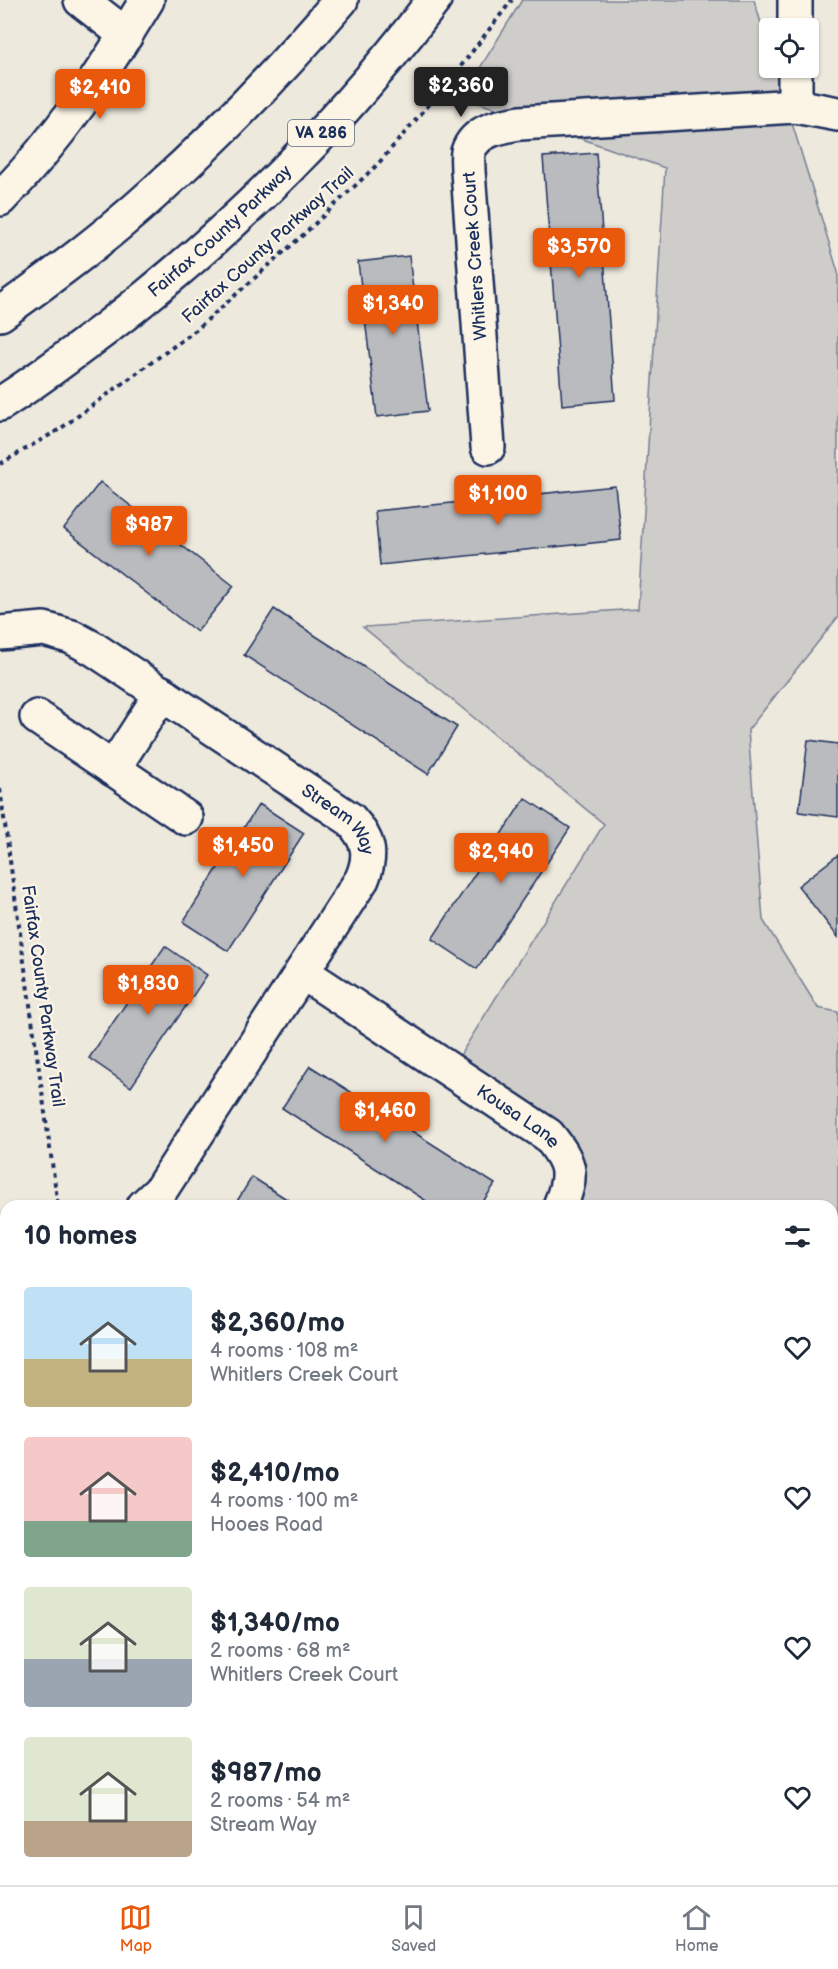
<!DOCTYPE html>
<html lang="en">
<head>
<meta charset="utf-8">
<style>
	:root { --surface:#fff; --page:#f6f6f7; --text:#1f2937; --muted:#747a83; --line:#e0e1e3; --accent:#ea580c }
	body { margin:0; font-family:"Balsamiq Sans",sans-serif; background:var(--page); color:var(--text); height:100vh; display:flex; flex-direction:column; font-size:22px; white-space:nowrap }
	* { box-sizing:border-box; margin:0 }
	p { font-size:20px; color:var(--muted) }
	.icon { flex:none; width:33px; height:33px; fill:none; stroke:currentColor; stroke-width:2; stroke-linecap:round; stroke-linejoin:round }
	.map { position:relative; flex:1; overflow:hidden }
	.drawer { position:absolute; left:0px; top:1200px; width:838px; height:686px; display:flex; flex-direction:column; background:var(--surface); border-radius:18px 18px 0 0; box-shadow:0 2px 4px #0004 }
	.drawer>* { flex:none }
	.controls { position:absolute; left:759px; top:18px; display:grid; gap:12px }
	.controls a { display:grid; place-items:center; width:60px; height:60px; border-radius:6px; background:var(--surface); box-shadow:0 2px 4px #0004; font-size:30px }
	.price { position:absolute; translate:-50% -51px; padding:0 14px; border-radius:6px; background:var(--accent); color:#fff; font-size:20px; line-height:39px; filter:drop-shadow(0 2px 3px #0008) }
	.price::after { content:''; position:absolute; left:50%; top:36px; width:18px; height:14px; margin-left:-9px; background:inherit; clip-path:polygon(0 0,100% 0,50% 100%) }
	.price.active { background:#222; color:#fff }
	ul { padding:0; list-style:none }
	li { display:flex; align-items:center; gap:18px; height:150px; padding:0 24px }
	li span { display:grid; place-items:center; flex:none; width:168px; height:120px; border-radius:6px; color:#555 }
	li>.icon { margin-inline-start:auto }
	span .icon { width:72px; height:72px; fill:#fffc; stroke-width:1 }
	li b { font-size:26px }
	h2 { display:flex; justify-content:space-between; align-items:center; height:72px; padding:0 24px; font-size:26px }
	.tabs { display:flex; justify-content:space-around; align-items:center; height:84px; border-top:2px solid var(--line); background:var(--surface); font-size:16px; color:var(--muted) }
	.tabs a { display:grid; justify-items:center; gap:3px }
	.tabs .active { color:var(--accent) }
	.map>svg:first-child { display:block }
</style>
</head>
<body>
<div class="map">
<svg width="838" height="1885" viewBox="0 0 838 1885">
	<rect width="100%" height="100%" fill="#eee9dd"/>
	<filter id="ink" filterUnits="userSpaceOnUse"><feTurbulence type="fractalNoise" baseFrequency=".0167" numOctaves="2"/><feDisplacementMap in="SourceGraphic" scale="12" xChannelSelector="R" yChannelSelector="G"/><feConvolveMatrix kernelMatrix="1 2 1 2 8 2 1 2 1" color-interpolation-filters="sRGB"/></filter>
	<g filter="url(#ink)">
		<path fill="#cfcdca" stroke="#757e94" stroke-width="1.5" d="M522,0H754L769,49L770,68H775L838,272V617L748,730L763,920L818,1008L838,1012V1257L833,1260L832,1206H559L576,1160L444,1081L604,824L363,627L638,609L665,168L462,97Z
			M833,1272L838,1291V1885H781L782,1880H832Z"/>
		<path fill="#babbbe" stroke="#1b2f5e" stroke-width="1.5" d="M596,153L615,400L562,405L543,157Z
			M409,256L428,411L377,417L358,262Z
			M100,482L234,586L197,632L64,529Z
			M615,486L621,540L380,565L375,511Z
			M274,609L457,727L428,774L244,655Z
			M808,740L838,744V817L799,812Z
			M525,798L570,828L477,969L432,939Z
			M259,804L304,833L228,951L183,922Z
			M838,855V937L798,886Z
			M165,946L207,975L131,1087L89,1058Z
			M310,1066L495,1184L480,1206H434L282,1108Z
			M252,1177L296,1205L295,1206H234Z
			M6,1513V1675L0,1662V1515Z
			M0,1758L6,1761L7,1880L4,1885H0Z
			M221,1880H283L285,1885H223Z
			M509,1880H537L533,1885H517Z"/>
		<g fill="none" stroke-linecap="round" stroke-linejoin="round">
			<g stroke="#1b2f5e" stroke-width="38">
				<g id="minor">
					<path d="M81,0L126,35"/>
					<path d="M795,28V0"/>
					<path d="M795,106V68"/>
					<path d="M0,199C58,140 104,71 147,0"/>
					<path d="M488,447L468,171C468,165 467,157 468,152C475,130 501,126 520,123L795,106L838,114"/>
					<path id="s1" d="M0,633L44,629L72,637L94,649L350,819C368,839 373,853 362,879L160,1191L144,1206"/>
					<path d="M37,717L186,818"/>
					<path d="M113,769L162,693"/>
					<path id="s2" d="M302,972L548,1135C570,1162 574,1173 560,1206"/>
					<path d="M0,1237L6,1239"/>
					<path d="M377,1880L385,1885"/>
				</g>
			</g>
			<g stroke="#1b2f5e" stroke-width="38">
				<g id="highway">
					<path d="M0,314C53,276 106,237 154,193C221,133 283,68 341,0"/>
					<path id="s3" d="M0,404C36,382 70,355 104,330C228,235 340,124 434,0"/>
				</g>
			</g>
			<path stroke="#1b2f5e" stroke-width="4" stroke-dasharray="4.5 4.5" stroke-linecap="butt" d="M0,464L60,429L196,330L303,235L377,165L451,79L512,0
				M0,789L58,1206
				M144,1880L145,1885"/>
			<use href="#minor" stroke="#fcf5e5" stroke-width="33"/>
			<use href="#highway" stroke="#fcf5e5" stroke-width="33"/>
		</g>
	</g>
	<g text-anchor="middle" dominant-baseline="central" stroke-width="4.5" stroke-linejoin="round" paint-order="stroke">
		<rect fill="#fcf5e5" stroke="#5e6a86" stroke-width="1.5" x="288" y="120" width="66" height="26" rx="4.5"/>
		<g font-size="16" font-weight="bold" fill="#1b2f5e">
			<text x="321" y="133">VA 286</text>
		</g>
		<g font-size="18" fill="#1b2f5e" stroke="#fcf5e5">
			<text stroke="none"><textPath href="#s3" startOffset="280">Fairfax County Parkway</textPath></text>
			<text transform="translate(268 245) rotate(-42)">Fairfax County Parkway Trail</text>
			<text transform="translate(475 256) rotate(-94)">Whitlers Creek Court</text>
			<text stroke="none"><textPath href="#s1" startOffset="398">Stream Way</textPath></text>
			<text transform="translate(43 996) rotate(82)">Fairfax County Parkway Trail</text>
			<text stroke="none"><textPath href="#s2" startOffset="260">Kousa Lane</textPath></text>
		</g>
	</g>
</svg>
<div class="controls">
<a><svg class="icon" aria-label="locate" viewBox="0 0 24 24"><circle cx="12" cy="12" r="6"/><path d="M12 2v4M12 18v4M2 12h4M18 12h4"/></svg></a>
</div>
<b class="price active" style="left:461px;top:118px">$2,360</b>
<b class="price" style="left:100px;top:120px">$2,410</b>
<b class="price" style="left:579px;top:279px">$3,570</b>
<b class="price" style="left:393px;top:336px">$1,340</b>
<b class="price" style="left:498px;top:526px">$1,100</b>
<b class="price" style="left:149px;top:557px">$987</b>
<b class="price" style="left:243px;top:878px">$1,450</b>
<b class="price" style="left:501px;top:884px">$2,940</b>
<b class="price" style="left:148px;top:1016px">$1,830</b>
<b class="price" style="left:385px;top:1143px">$1,460</b>
<section class="drawer">
<h2>10 homes<svg class="icon" aria-label="filters" viewBox="0 0 24 24"><path d="M4 7h16M4 17h16"/><circle cx="9" cy="7" r="2"/><circle cx="15" cy="17" r="2"/></svg></h2>
<ul>
<li><span style="background:linear-gradient(#bfe0f5 60%,#c2b280 0)"><svg class="icon" aria-label="home" viewBox="0 0 24 24"><path d="M3 11l9-7 9 7M6 9v11h12V9"/></svg></span><div><b>$2,360/mo</b><p>4 rooms · 108 m²</p><p>Whitlers Creek Court</p></div><svg class="icon" aria-label="heart" viewBox="0 0 24 24"><path d="M12 20l-8-8c-3-5 5-10 8-4 3-6 11-1 8 4z"/></svg></li>
<li><span style="background:linear-gradient(#f6c9c9 70%,#7fa58c 0)"><svg class="icon" aria-label="home" viewBox="0 0 24 24"><path d="M3 11l9-7 9 7M6 9v11h12V9"/></svg></span><div><b>$2,410/mo</b><p>4 rooms · 100 m²</p><p>Hooes Road</p></div><svg class="icon" aria-label="heart" viewBox="0 0 24 24"><path d="M12 20l-8-8c-3-5 5-10 8-4 3-6 11-1 8 4z"/></svg></li>
<li><span style="background:linear-gradient(#dfe7d0 60%,#9aa5b1 0)"><svg class="icon" aria-label="home" viewBox="0 0 24 24"><path d="M3 11l9-7 9 7M6 9v11h12V9"/></svg></span><div><b>$1,340/mo</b><p>2 rooms · 68 m²</p><p>Whitlers Creek Court</p></div><svg class="icon" aria-label="heart" viewBox="0 0 24 24"><path d="M12 20l-8-8c-3-5 5-10 8-4 3-6 11-1 8 4z"/></svg></li>
<li><span style="background:linear-gradient(#dfe7d0 70%,#b9a48a 0)"><svg class="icon" aria-label="home" viewBox="0 0 24 24"><path d="M3 11l9-7 9 7M6 9v11h12V9"/></svg></span><div><b>$987/mo</b><p>2 rooms · 54 m²</p><p>Stream Way</p></div><svg class="icon" aria-label="heart" viewBox="0 0 24 24"><path d="M12 20l-8-8c-3-5 5-10 8-4 3-6 11-1 8 4z"/></svg></li>
</ul>
</section>
</div>
<nav class="tabs">
<a class="active"><svg class="icon" aria-label="map" viewBox="0 0 24 24"><path d="M3 6l6-2 6 2 6-2v14l-6 2-6-2-6 2zM9 4v14M15 6v14"/></svg>Map</a>
<a><svg class="icon" aria-label="saved" viewBox="0 0 24 24"><path d="M7 4h10v16l-5-4-5 4z"/></svg>Saved</a>
<a><svg class="icon" aria-label="home" viewBox="0 0 24 24"><path d="M3 11l9-7 9 7M6 9v11h12V9"/></svg>Home</a>
</nav>
</body>
</html>
